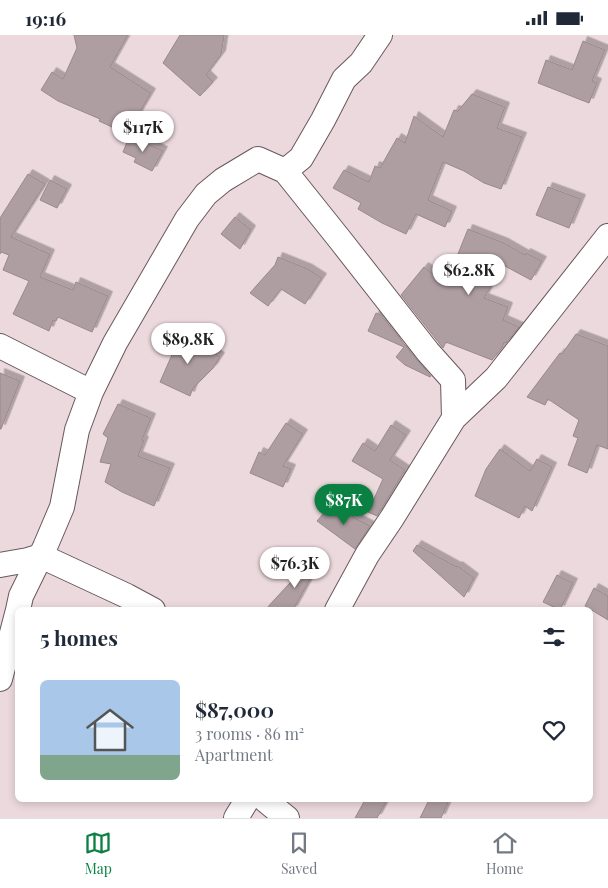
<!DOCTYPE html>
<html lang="en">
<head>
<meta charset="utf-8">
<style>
	:root { --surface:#fff; --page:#f6f6f7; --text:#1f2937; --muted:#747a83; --line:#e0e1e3; --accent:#0b8043 }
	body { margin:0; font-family:"Playfair Display",serif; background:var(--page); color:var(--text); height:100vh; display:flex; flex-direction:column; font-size:19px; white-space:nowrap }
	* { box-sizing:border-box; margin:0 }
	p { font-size:16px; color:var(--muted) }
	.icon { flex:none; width:28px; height:28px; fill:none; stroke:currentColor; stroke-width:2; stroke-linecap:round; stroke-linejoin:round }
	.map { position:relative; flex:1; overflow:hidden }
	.drawer { position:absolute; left:15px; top:572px; width:578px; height:195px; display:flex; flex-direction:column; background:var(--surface); border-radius:8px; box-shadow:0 2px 8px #0003 }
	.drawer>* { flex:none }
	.price { position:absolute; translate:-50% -42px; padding:0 11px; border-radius:18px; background:#fff; color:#222; font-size:16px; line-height:32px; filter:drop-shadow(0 1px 2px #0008) }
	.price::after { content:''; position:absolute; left:50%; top:30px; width:15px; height:11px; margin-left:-8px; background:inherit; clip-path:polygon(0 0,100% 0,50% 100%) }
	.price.active { background:var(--accent); color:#fff }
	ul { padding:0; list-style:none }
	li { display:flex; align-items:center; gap:15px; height:125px; padding:0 25px }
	li span { display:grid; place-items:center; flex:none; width:140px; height:100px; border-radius:8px; color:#555 }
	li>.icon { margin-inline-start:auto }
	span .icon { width:60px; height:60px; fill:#fffc; stroke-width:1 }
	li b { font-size:21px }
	h2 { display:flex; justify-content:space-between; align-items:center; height:60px; padding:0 25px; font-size:21px }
	.status { display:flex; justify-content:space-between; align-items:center; height:35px; padding:0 25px; background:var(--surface); direction:ltr }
	.status svg { height:14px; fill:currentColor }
	.tab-bar { display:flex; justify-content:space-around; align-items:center; height:70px; border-top:1px solid var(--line); background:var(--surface); font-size:14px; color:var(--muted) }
	.tab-bar a { display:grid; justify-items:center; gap:2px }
	.tab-bar .active { color:var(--accent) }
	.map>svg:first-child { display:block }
</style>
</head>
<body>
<div class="status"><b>19:16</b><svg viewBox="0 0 49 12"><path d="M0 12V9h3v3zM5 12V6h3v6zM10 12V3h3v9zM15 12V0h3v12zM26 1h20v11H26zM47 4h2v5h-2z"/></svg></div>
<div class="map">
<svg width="608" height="783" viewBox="0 0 608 783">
	<defs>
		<filter id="shadow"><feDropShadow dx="4.5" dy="-4.5" stdDeviation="0" flood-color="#0004"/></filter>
	</defs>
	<rect width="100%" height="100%" fill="#ecd9dd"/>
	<path fill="#af9ea1" stroke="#99888c" filter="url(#shadow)" d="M74,0H128L110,32L151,58L127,99L99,86L100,84L58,66L41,55L52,37L63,44L77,13Z
		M180,0H224L221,20L206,40L213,47L200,61L163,28Z
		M583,6L605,15L592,46L597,48L589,68L538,48L546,25L572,35Z
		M472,59L505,72L497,93L522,102L501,154L484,148L464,136L443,127L428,165L452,176L445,192L416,179L406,199L382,188L358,174L361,168L333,153L344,135L369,147L375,131L380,133L397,103L405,108L414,81L443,102L454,75L458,76Z
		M130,100L163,116L152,136L134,127L136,123L123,117Z
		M28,139L45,149L11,202L50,219L40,242L73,255L76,247L108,261L92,297L58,282L56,286L53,285L49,296L13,279L29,246L3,235L9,220L1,217L0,219V183Z
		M50,145L67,154L57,173L40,165Z
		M548,152L581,164L569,193L536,180Z
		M235,182L251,195L240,214L221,199Z
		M468,194L504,208L525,220L526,218L542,226L531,245L503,230L484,263L508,272L503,285L519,292L506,308L504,307L502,313L492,325L446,307L443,313L401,260L424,232L446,249Z
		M278,222L308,234L322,243L305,269L281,254L268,271L250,258L275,230Z
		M376,278L381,280L417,325L431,341L430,342L405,330L396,322L404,312L368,296Z
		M182,297L220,322L213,333L193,353L190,361L160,347Z
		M576,299L608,311V414L597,410L587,438L568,430L578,403L573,401L579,385L548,364L545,370L527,362L560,318L562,319Z
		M0,338L20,346L1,394H0Z
		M118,369L151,383L142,405L144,406L138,421L170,433L154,471L122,457L105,447L111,429L100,427L108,403L103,399Z
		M286,388L303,399L283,431L291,434L283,452L250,438L259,417L265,420Z
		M391,390L406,400L390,425L405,435L377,481L368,477L383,444L352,426L363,408L375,416Z
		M500,414L530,436L537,424L552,432L532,476L525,471L519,483L475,461L486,434Z
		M331,470L370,491L355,514L317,486Z
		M417,510L457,532L458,531L474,543L464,562L413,516Z
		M314,522L320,526L293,575H265Z
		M557,540L573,548L560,575L543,567Z
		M594,553L608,561V585L585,571Z
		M365,765H387L377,783H355Z
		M429,765H449L441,783H420Z"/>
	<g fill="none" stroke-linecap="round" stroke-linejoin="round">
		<g stroke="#68585c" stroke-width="26">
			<path id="street" d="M285,136L341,206L428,317L453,345L454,383
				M0,311L91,357
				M0,530L28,525L41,521L127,561L153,575
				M18,575L21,561L45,512L62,472L77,395L91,357L115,308L187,184L206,159L223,145L258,124L285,136L301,123L323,85L344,44L361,28L380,0
				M337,575L367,520L392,483L454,383L496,343L608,201
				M0,644L18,575
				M265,765L287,783
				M236,783L247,765"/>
		</g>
		<use href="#street" stroke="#fff" stroke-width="24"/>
	</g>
</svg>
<b class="price" style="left:143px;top:118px">$117K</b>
<b class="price" style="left:469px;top:261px">$62.8K</b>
<b class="price" style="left:188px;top:330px">$89.8K</b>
<b class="price active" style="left:344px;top:491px">$87K</b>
<b class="price" style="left:295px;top:554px">$76.3K</b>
<section class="drawer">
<h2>5 homes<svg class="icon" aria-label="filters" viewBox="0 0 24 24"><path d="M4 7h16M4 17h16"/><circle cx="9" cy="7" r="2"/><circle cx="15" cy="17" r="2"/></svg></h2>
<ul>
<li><span style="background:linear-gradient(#a9c7e8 75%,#7fa58c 0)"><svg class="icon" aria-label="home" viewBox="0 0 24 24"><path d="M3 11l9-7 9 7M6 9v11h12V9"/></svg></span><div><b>$87,000</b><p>3 rooms · 86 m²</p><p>Apartment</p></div><svg class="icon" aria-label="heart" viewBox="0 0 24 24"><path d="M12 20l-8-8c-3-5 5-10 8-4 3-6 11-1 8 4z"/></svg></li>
</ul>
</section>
</div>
<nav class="tab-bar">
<a class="active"><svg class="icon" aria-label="map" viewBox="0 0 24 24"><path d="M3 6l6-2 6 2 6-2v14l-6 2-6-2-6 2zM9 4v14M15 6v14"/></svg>Map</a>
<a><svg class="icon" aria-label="saved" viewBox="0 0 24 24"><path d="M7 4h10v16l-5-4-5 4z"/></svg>Saved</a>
<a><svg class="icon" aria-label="home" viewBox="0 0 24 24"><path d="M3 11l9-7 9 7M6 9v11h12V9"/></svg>Home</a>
</nav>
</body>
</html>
